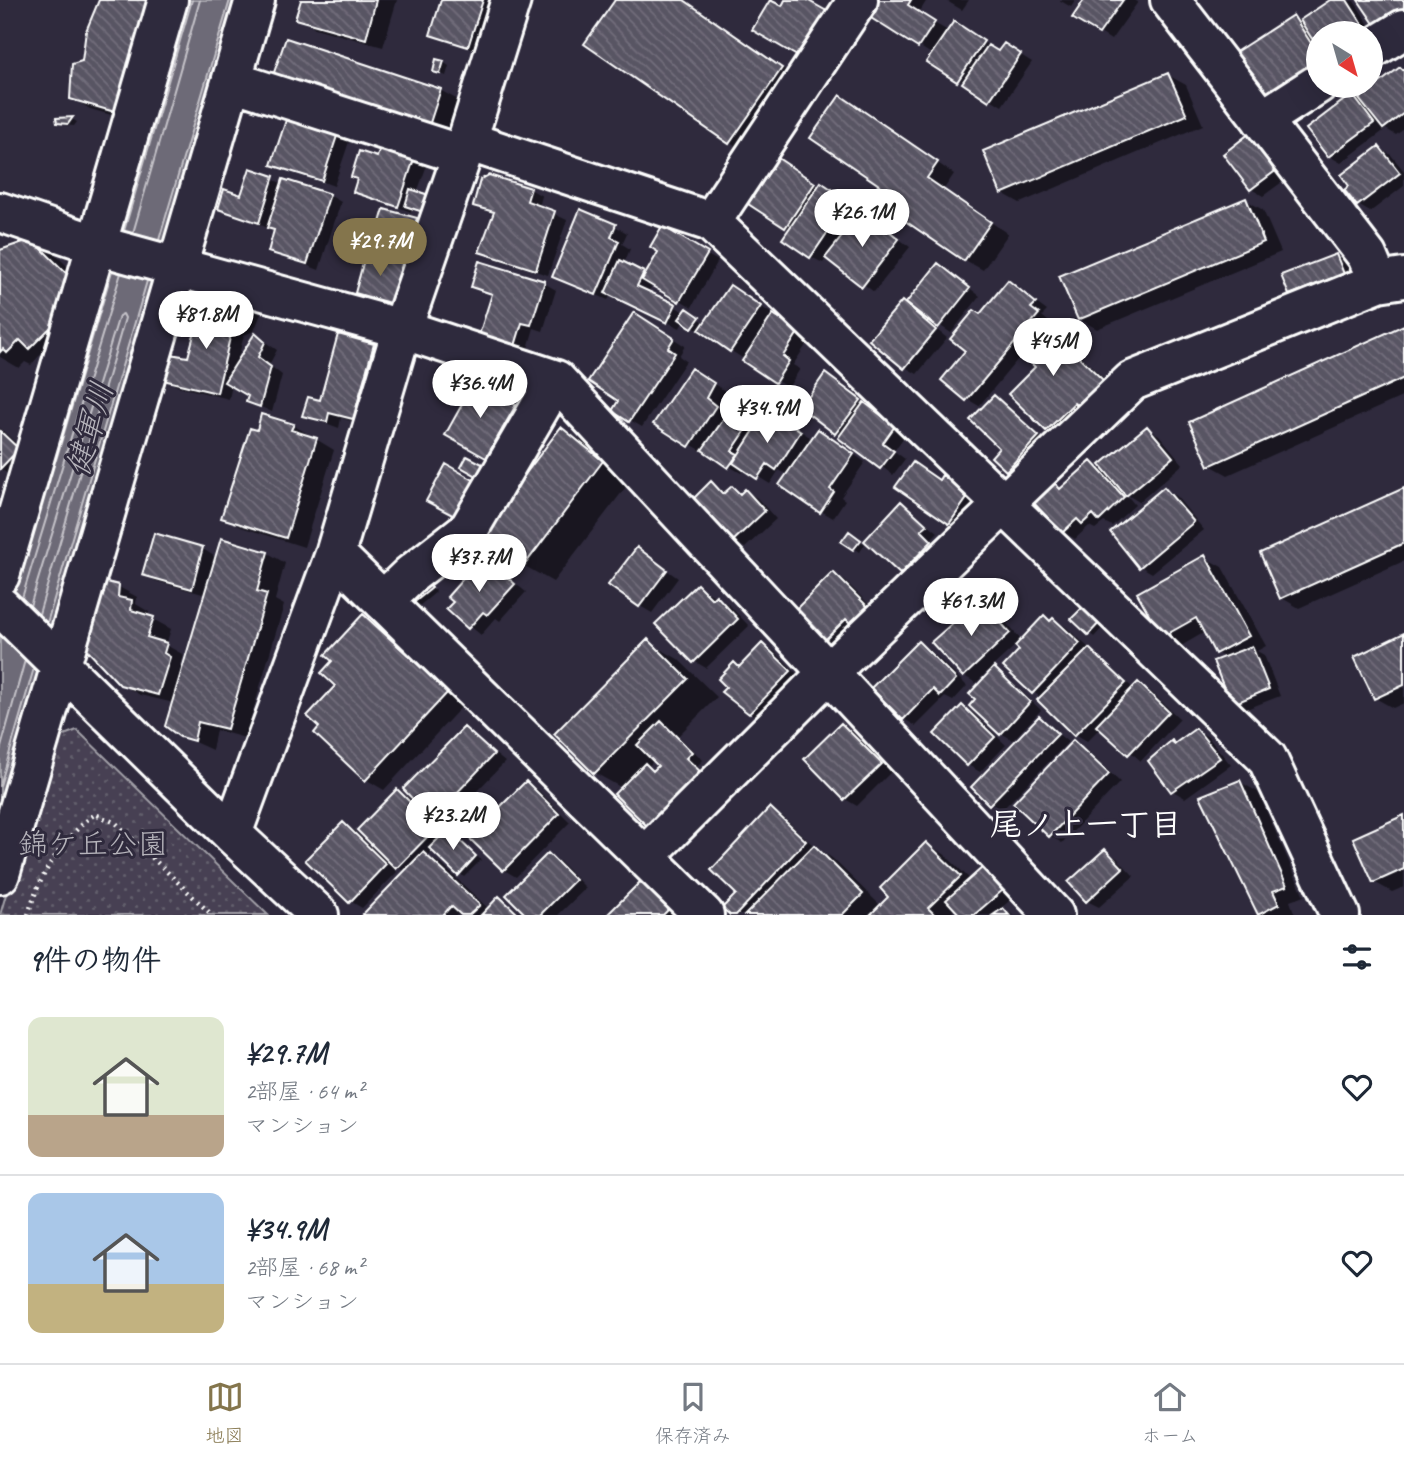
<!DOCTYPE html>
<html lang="ja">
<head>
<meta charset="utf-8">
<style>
	:root { --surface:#fff; --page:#f6f6f7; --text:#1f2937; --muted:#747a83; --line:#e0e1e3; --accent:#84754c }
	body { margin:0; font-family:Caveat,"Klee One",sans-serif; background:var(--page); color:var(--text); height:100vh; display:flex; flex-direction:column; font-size:26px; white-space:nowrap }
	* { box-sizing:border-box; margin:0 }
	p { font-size:23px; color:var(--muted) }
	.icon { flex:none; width:38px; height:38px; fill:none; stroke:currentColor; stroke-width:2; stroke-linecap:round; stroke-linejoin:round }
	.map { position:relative; height:915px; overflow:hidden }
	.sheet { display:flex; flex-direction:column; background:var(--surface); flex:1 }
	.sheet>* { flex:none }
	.needle { width:46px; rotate:143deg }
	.tools { position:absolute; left:1306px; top:21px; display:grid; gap:14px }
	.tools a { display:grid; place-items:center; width:77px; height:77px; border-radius:50%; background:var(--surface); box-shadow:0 7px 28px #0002; font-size:35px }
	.price { position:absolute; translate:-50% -60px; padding:0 16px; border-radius:24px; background:#fff; color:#222; font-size:23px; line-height:46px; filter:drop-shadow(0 2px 4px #0008) }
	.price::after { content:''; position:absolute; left:50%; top:42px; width:21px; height:16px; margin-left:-10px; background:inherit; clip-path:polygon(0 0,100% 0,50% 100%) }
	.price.selected { background:var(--accent); color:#fff }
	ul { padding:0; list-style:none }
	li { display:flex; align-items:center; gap:21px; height:175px; padding:0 28px }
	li+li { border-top:2px solid var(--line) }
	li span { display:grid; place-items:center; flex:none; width:196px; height:140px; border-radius:14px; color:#555 }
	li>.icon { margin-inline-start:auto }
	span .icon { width:84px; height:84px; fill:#fffc; stroke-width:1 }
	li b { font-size:30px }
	h2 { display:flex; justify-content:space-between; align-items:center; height:84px; padding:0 28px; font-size:30px }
	.tabs { display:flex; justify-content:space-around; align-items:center; height:98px; border-top:2px solid var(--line); background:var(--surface); font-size:19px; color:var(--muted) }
	.tabs a { display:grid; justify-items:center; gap:4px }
	.tabs .selected { color:var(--accent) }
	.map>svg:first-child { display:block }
</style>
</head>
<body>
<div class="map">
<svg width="1404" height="915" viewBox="0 0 1404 915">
	<defs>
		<pattern id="park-dots" width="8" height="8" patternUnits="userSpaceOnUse" patternTransform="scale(1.75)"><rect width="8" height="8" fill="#464152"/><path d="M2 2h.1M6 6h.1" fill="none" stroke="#625e6c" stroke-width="1.8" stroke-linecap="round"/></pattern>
		<pattern id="building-back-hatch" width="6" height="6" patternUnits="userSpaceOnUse" patternTransform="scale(1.75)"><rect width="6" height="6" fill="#595564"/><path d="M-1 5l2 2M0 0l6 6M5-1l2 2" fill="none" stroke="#726e7b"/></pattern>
	</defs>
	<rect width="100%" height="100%" fill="#2f2a3d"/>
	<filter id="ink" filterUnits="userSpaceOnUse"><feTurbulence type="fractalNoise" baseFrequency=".0143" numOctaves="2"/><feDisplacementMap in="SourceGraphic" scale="14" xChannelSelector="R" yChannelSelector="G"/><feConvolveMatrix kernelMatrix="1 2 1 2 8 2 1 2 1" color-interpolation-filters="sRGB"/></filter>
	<g filter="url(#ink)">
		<path fill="url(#park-dots)" stroke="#a2a0a8" stroke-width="2" d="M77,730L268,915H0L51,740Z"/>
		<path fill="#6d6a77" stroke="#a7a6ad" stroke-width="2" d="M185,0H246L0,840V616Z"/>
		<path fill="#0007" fill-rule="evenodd" d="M100,0L136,122L90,109L72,98Z
			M303,0H397L383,47L315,28L297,18Z
			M442,0H497L480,52L432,34Z
			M617,0H685L803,82L752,156L730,143Z
			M873,0H927L919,13L927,19L950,32L966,30L999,53L1016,52L1032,62L1002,106L929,61L933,55L865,12Z
			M945,0H969L962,10Z
			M1059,0H1076L1071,7Z
			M1087,0H1134L1138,2L1111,40L1075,17Z
			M1333,0L1354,1L1381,43L1370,33H1318V41L1314,38L1318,44V75L1275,102L1263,95L1293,17L1300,21Z
			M443,62L449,66L446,76L435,71Z
			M1400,69L1404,71V129L1396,135L1386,129L1341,163L1329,156L1352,96L1360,101Z
			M1168,75L1186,85L1203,125L1020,203L1002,193Z
			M273,80L440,90L458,100L445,140Z
			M840,97L954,174L944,189L1008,234L983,270L965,260L906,201Z
			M290,113L351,136L334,186L273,164Z
			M72,119L77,122L74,126L64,125L58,120Z
			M1251,135L1289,177L1263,196L1251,189Z
			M383,144L428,162L417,193L429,214L412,209L411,212L355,191L378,159Z
			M1379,148L1391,155L1404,171V186L1370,212L1358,205Z
			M791,168L860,209L848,227L850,229L863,212L910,247L874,292L827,257L823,263L811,257L791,230L750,204Z
			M251,171L284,184L329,195L341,202L319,270L270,251L276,231L220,209L242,197Z
			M530,189L542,196L539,207L567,220L548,275L493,258L481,251L495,214L475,205Z
			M1246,200L1263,210L1281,252L1097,329L1079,319Z
			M416,219L428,226L417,264L374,248Z
			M615,226L627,233L622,244L630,249L624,264L646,275L661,251L662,229L718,261L692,307L653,284L648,293L707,323L742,294L810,339L793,365L800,369L788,388L684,320L680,328L611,295L608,300L554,276Z
			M32,241L55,254L94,293L53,361L41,354L31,365L25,362L19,368L0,357V252Z
			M368,254L406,309L369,299L357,292Z
			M1336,255L1348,262L1355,281L1302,301L1290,294Z
			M939,265L980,296L951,333L923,314L921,317L947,338L917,374L905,367L902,303L918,313Z
			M1008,282L1047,311L1042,316L1049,322L1046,326L1056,332L1114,388L1059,436L1047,430L1037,367L1023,353L979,406L967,399V351L981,316Z
			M544,283L556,290L543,331L534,328L527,352L493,341V296L473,286Z
			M249,307L261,314L254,331L244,335L237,363L255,335L277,350L269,365L282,375L272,412L248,401L250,395L232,385L229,399L177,386L165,379L189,359L224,319Z
			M647,321L685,346L679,356L686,361L642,427L630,420L621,400Z
			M1404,327V396L1228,475L1210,465Z
			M373,346L385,352L365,425L341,418L339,428L304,415L321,402Z
			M703,377L725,391L717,406L755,432L780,418L813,439L830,438L865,462L841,497L845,500L833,518L821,511L788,475L779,470L770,484L744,468L741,473L655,424Z
			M837,383L906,434L894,451L905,459L893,475L803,408Z
			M475,385L527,414L499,464L447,435Z
			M994,397L1006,404L1049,444L1019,477L993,457L1002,447Z
			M293,425L334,450L304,547L241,527L224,517L258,432Z
			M0,428L30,457L12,476L0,469Z
			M1147,428L1159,435L1183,464L1139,502L1126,494L1135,505L1112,526L1104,522L1095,529L1089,526L1075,539L1063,532L1053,484L1063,489L1091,464L1109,474Z
			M561,429L591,446L632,479L553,582L523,565Z
			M941,482L981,503L962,529L950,522Z
			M712,483L727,494L733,488L743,494L745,491L757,498L776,519L745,548L733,541Z
			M1164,489L1176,496L1204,530L1152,573L1140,566Z
			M1404,490V561L1299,608L1282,598Z
			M901,503L938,532L932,538L943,549L913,580L866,541Z
			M849,534L865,544L860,552L844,541Z
			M155,535L203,549L217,558L268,553L285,563L275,600L284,605L245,738L216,730L212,750L181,736L174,703L140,695L121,684L87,634L119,587L137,597L136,604L149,612V617L171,629L166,645L184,655L181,665L185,667L206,595L156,581L144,574Z
			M637,549L678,578L652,613L640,606Z
			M1204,557L1222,567L1266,646L1257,651L1264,655L1280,696L1244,710L1232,703L1225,658L1217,653L1205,632L1181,646L1163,636Z
			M487,561L526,592L500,621L496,618L481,635L449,609Z
			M833,574L845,581L880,615L836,648L824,641Z
			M426,580L436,592L418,607L412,604Z
			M697,586L728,604L749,626L706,668L694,661Z
			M981,601L993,608L1022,641L1054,620L1066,627L1134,689L1138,685L1150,691L1180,719L1141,761L1101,727L1087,741L1075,734L1042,698L1033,692L1022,650L1016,645L991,668L1006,677L1041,710L1013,740L1001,733L990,674L988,671L976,683L964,676L934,642Z
			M364,616L381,626L465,703L384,790L367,780L316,733L322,727L338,686L334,661Z
			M1074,619L1106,624L1094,637Z
			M1404,635V703L1393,708L1375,698Z
			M648,642L678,659L717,697L678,736L703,760L697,766L714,782L622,788L595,773L556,734ZM654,760L660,766L655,771L648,767Z
			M918,643L930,650L967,686L953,701L945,697L916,726L904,719Z
			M763,645L775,652L802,679L762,720L750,713Z
			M962,707L974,714L1006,745L980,772L968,765Z
			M1040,719L1068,742L1002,810L990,803Z
			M841,725L853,732L892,771L857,806L845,799Z
			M464,729L505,762L445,824L433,817L430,761Z
			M1196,730L1208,737L1231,765L1185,798L1173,791L1172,743L1176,745Z
			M1073,743L1085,749L1120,782L1062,843L1050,836L1016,803Z
			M1240,782L1258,792L1304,896L1290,901L1295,915H1257L1203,797Z
			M526,783L538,790L570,822L516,877L504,870Z
			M397,791L409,798L445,834L448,831L454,834L481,860L464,877L434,850L427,856L441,864L489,909L500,898L522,915H365L406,872L390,864L397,872L362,908L350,901L343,824L355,831L388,863Z
			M770,810L782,816L815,847L832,858L881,906L927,844L944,854L971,880L983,869L995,876L1014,897L1001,908L1013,915H962L956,908L949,915H732Z
			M1404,817V887L1392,892L1374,882Z
			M1105,851L1117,858L1134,876L1099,907L1087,901Z
			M548,855L560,862L586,888L558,915H529Z
			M642,883L654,890L678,915H610Z"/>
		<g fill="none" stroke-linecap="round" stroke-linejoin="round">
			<path stroke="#c5c3c9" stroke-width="2" d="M124,231L192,0
				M133,233L200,0
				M159,240L230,0
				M56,460L112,271
				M22,598L121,273
				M30,606L119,316L123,314L125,318L39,614
				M47,623L147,281
				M0,751L25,660
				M0,786L34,668"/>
		</g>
		<path fill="url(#building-back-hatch)" stroke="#fff" stroke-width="2" d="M99,0H151L118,113L70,99L72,64L82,61L86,31Z
			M301,0H376L366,39L295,19Z
			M441,0H483L468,47L430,35Z
			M615,0H684L782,68L729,144L584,44Z
			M770,0L782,6L785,0H807L832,14L804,60L752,30Z
			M871,0H911L908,5L935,22L918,48L863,13Z
			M1084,0H1123L1099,34L1072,18Z
			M1330,0H1347L1368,33H1329L1327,30L1312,39L1300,20Z
			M1358,0H1404V10L1377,28Z
			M1293,15L1318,54V60L1262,97L1234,53Z
			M954,21L984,41L957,82L926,62Z
			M286,38L441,89L427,132L271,81Z
			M1004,43L1021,54L989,101L962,83L988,45L998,51Z
			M436,59L444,61L440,74L433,72Z
			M1400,67L1404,71V113L1383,129L1359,99Z
			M1168,73L1187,115L1001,194L983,151Z
			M1352,94L1374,123L1328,157L1306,129Z
			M840,95L938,162L927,178L991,222L964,261L895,214L904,202L810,138Z
			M289,111L340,127L322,181L271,165Z
			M73,117L68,124L57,123L56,118Z
			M1250,133L1278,169L1250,190L1223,154Z
			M382,142L416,153L398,207L353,192L357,179L351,177L359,151L377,157Z
			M1379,146L1400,173L1357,206L1344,190L1349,186L1341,175Z
			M778,158L815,183L785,228L748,204Z
			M250,168L274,176L259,223L218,209L224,189L241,195Z
			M489,175L531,188L527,201L555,211L536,270L479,252L494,212L473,206L480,180Z
			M283,179L330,194L307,264L268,252L274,230L267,228Z
			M821,182L849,201L810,258L782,239Z
			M410,189L429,195L423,212L405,206Z
			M1246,198L1264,242L1078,320L1059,276Z
			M384,209L417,218L405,258L372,249Z
			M580,209L616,224L611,237L619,241L596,295L552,277Z
			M863,210L899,239L862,287L825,258Z
			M662,226L708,253L679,302L642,280L658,252L650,247Z
			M32,239L72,279L58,320L29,349L20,340L7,353L3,349L0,352V250Z
			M366,252L405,263L393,304L355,293Z
			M1336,254L1344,274L1289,295L1281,275Z
			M620,260L644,272L637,286L676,304L667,323L605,293Z
			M479,261L545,281L531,325L522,323L515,346L479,335L492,294L471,287Z
			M938,263L970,288L938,328L906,303Z
			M1008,280L1036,303L1031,308L1039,314L966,401L941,380L965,351L950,339L974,310L980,314Z
			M730,285L761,306L730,352L699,330Z
			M902,301L936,330L904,369L869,340Z
			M231,303L250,305L242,324L232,329L217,393L163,380L170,354L188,357L200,312L223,317Z
			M687,308L700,317L692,328L679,319Z
			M634,312L674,338L668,348L675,353L629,422L612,411L618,401L588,381Z
			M773,314L799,331L783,356L789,361L775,383L742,361Z
			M1044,323L1103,380L1078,406L1074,403L1046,431L1008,394L1035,367L1018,350Z
			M1404,325V378L1209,466L1189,422Z
			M255,333L265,342L258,357L271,367L260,407L246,402L248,396L224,382Z
			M338,334L374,344L353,419L329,413L327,422L302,416L308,397L320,400Z
			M691,368L714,383L706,398L716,406L689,447L653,424Z
			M825,373L861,400L835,434L801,408Z
			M474,383L516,405L486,458L445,435Z
			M994,395L1039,436L1006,471L991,457L999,448L970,420Z
			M864,402L895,426L883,443L894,451L880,469L838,438Z
			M768,409L801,431L776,470L767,464L757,479L733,463Z
			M728,413L748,427L732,451L738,454L728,468L702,450Z
			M261,414L294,424L291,430L317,438L286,538L221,518L250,428L257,430Z
			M1147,426L1173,457L1126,496L1100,465Z
			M561,427L603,461L523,567L479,535Z
			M818,429L854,454L830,489L834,492L820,513L779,485Z
			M0,431L19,449L0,469Z
			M467,456L490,468L484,480L461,467Z
			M1091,461L1124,497L1099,521L1093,514L1082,524L1077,519L1062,533L1032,501L1053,481L1060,489Z
			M913,462L939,480L942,475L970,494L949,524L895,487Z
			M446,464L482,485L456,517L426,501Z
			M711,481L723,494L732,486L740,494L745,489L765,511L732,542L692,500Z
			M1164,487L1194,522L1139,568L1110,532Z
			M1404,488V543L1280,599L1260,553Z
			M901,501L927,525L921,530L932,541L900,574L864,541Z
			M849,531L861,540L853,550L841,542Z
			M154,533L203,547L192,589L142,575Z
			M221,538L268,552L257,591L267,594L227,729L198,722L194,741L180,737L165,726Z
			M637,547L667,570L639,607L608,585Z
			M1205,555L1249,636L1215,654L1196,618L1162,637L1137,593Z
			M487,559L515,584L487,615L483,612L468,629L446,609L453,602L447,597L468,573L472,576Z
			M833,572L869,608L852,625L846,619L823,642L793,612Z
			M420,575L432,588L411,605L400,593Z
			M107,582L119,585L118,597L132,600L131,610L154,617L147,637L167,643L164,653L170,657L158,695L120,685L86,649L85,634L95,589Z
			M697,584L712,599L716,595L738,619L693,663L655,624Z
			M980,599L1010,633L963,677L931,642Z
			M1085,605L1102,620L1088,635L1071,619Z
			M363,614L448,692L365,781L314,733L319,727L307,716L335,686L321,673L332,661L325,655Z
			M1044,615L1050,621L1053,618L1080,643L1032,694L1003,667L1019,650L1015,646Z
			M1404,633V685L1374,699L1354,657Z
			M648,639L688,679L594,774L554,734Z
			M918,641L956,679L940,696L933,689L903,720L871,688Z
			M762,643L791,671L749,714L721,692L726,687L718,679L734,662L739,667Z
			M1252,646L1269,689L1231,705L1213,661Z
			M1089,648L1126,683L1074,736L1037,700Z
			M994,667L1030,702L1000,735L969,706L975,699L969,694Z
			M1138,682L1169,712L1128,755L1096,726Z
			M962,705L995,737L967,766L934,734Z
			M1039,716L1058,734L989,805L971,787Z
			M661,721L692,752L686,758L703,774L650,829L614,794L645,763L653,771L658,766L637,745Z
			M841,723L882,764L844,800L804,759Z
			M464,727L494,754L432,819L403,789Z
			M1196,728L1220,758L1171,792L1148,761L1172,740L1174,744Z
			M1073,740L1109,774L1049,837L1013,803Z
			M1240,780L1287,886L1273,891L1279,904L1258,915L1200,796Z
			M526,781L559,814L503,871L469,838Z
			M397,789L436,828L396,869L357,830Z
			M770,807L806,841L736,915H730L722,908L736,894L711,870Z
			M1404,815V869L1373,883L1353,838Z
			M343,822L386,864L349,903L305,860Z
			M448,829L476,856L458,876L429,848Z
			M926,842L961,876L928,908L935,915H870L888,897L880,888Z
			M814,845L863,894L842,915H745Z
			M1105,849L1123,868L1086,902L1068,882Z
			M423,852L480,905L469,915H461L451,906L443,915H362Z
			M548,853L575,880L540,915H526L506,895Z
			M983,867L1003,890L974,915H960L946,900Z
			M641,881L669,909L663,915H607Z
			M499,896L519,915H481Z
			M1003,908L1009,915H993Z"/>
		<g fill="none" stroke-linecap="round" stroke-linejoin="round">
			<g stroke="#fff" stroke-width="44">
				<path id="minor" d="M1170,0L1367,256L1378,282
					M1370,50L1404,29
					M232,81L462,155
					M1262,120L1318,84
					M467,141L711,222L1267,758L1340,915
					M0,212L97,245L402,329L556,380L1054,915
					M711,222L858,0
					M335,554L704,915
					M0,575L168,0
					M383,601L410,575L469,529L556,380
					M0,606L232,834L319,915
					M232,834L335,554L402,329L467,141L511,0
					M644,857L827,674L1132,381L1378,282L1404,278
					M0,874L255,0"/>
			</g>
			<path stroke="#fff" stroke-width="4.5" stroke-dasharray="2 5" stroke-linecap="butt" d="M28,915C39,876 62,838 95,814L116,823L212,915"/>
			<use href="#minor" stroke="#2f2a3d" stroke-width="38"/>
		</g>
	</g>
	<g text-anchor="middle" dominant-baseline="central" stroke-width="6" stroke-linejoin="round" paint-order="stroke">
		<g font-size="30" fill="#b5b3ba" stroke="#2f2a3d">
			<text x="93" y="844">錦ケ丘公園</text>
		</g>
		<g font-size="32" font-style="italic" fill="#b6b4bb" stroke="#2f2a3d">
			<text transform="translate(90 429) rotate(-74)">健軍川</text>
		</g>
		<g font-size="32" font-weight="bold" fill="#fff" stroke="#2f2a3d">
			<text x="1086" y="824">尾ノ上一丁目</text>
		</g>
	</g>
</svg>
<div class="tools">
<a><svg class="needle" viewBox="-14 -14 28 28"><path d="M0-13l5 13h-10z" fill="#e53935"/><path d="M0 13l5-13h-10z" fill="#747a83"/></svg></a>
</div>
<b class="price" style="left:862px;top:249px">¥26.1M</b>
<b class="price selected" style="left:380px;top:278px">¥29.7M</b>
<b class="price" style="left:206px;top:351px">¥81.8M</b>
<b class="price" style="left:1053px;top:378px">¥45M</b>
<b class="price" style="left:480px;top:420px">¥36.4M</b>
<b class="price" style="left:767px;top:445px">¥34.9M</b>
<b class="price" style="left:479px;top:594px">¥37.7M</b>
<b class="price" style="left:971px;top:638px">¥61.3M</b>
<b class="price" style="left:453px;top:852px">¥23.2M</b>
</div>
<section class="sheet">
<h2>9件の物件<svg class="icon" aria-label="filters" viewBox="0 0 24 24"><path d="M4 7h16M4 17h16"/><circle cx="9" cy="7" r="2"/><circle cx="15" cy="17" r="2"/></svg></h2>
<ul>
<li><span style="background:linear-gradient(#dfe7d0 70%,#b9a48a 0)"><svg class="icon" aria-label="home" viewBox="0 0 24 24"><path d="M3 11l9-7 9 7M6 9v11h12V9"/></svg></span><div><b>¥29.7M</b><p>2部屋 · 64 m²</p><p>マンション</p></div><svg class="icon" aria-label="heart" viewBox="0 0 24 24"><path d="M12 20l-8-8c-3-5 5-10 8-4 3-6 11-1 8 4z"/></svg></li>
<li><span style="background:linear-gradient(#a9c7e8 65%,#c2b280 0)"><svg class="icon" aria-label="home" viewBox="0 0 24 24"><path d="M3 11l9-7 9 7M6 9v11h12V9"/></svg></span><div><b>¥34.9M</b><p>2部屋 · 68 m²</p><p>マンション</p></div><svg class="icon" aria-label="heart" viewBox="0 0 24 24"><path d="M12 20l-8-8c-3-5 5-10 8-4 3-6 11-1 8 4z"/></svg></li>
</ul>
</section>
<nav class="tabs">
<a class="selected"><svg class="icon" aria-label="map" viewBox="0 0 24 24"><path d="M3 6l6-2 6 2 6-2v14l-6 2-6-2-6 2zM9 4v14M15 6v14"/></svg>地図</a>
<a><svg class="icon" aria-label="saved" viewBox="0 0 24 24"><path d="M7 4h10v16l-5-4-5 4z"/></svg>保存済み</a>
<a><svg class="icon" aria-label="home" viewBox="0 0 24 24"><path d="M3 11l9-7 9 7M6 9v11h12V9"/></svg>ホーム</a>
</nav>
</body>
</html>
